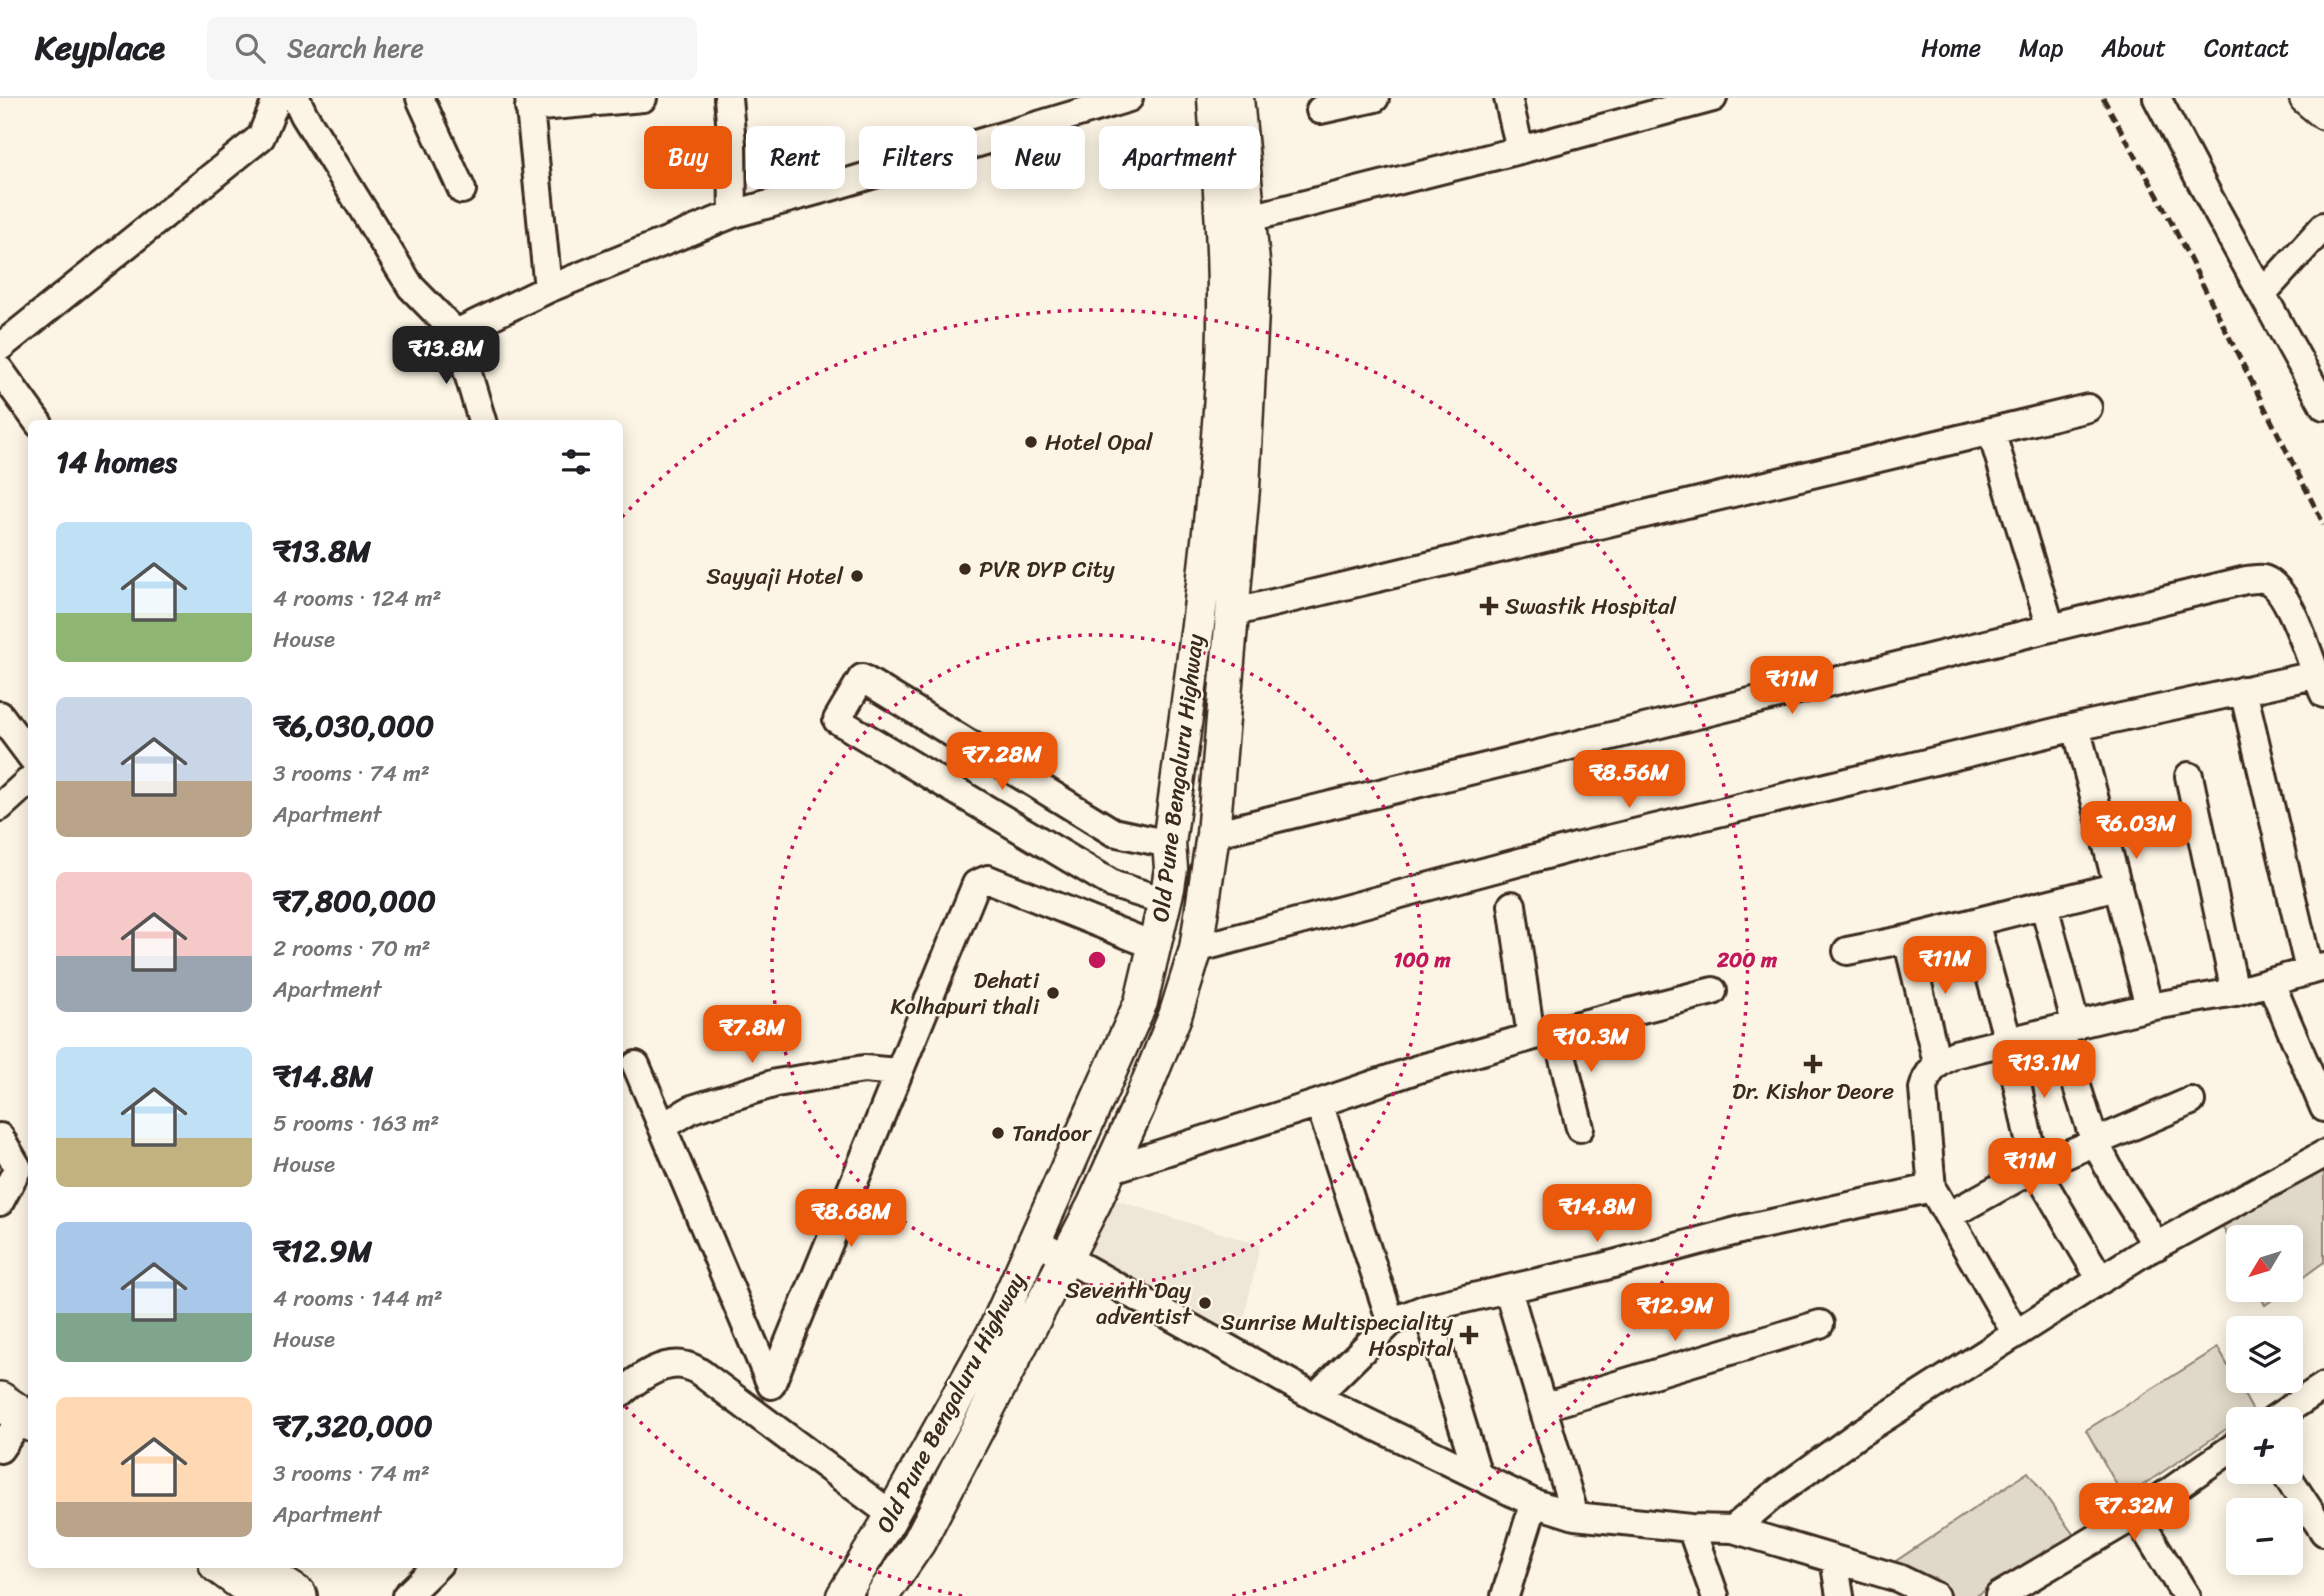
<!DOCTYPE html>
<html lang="en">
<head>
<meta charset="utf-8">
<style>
	:root { --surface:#fff; --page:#f6f6f6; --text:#202124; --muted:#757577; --line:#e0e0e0; --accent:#ea580c }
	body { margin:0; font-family:Sriracha,sans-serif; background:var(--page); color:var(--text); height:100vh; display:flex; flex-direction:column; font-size:26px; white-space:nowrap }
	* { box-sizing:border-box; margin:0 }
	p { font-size:23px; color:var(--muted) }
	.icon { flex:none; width:38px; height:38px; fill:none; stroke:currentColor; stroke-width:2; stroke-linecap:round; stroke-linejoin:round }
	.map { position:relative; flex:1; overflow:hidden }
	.details { position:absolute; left:28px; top:322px; width:595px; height:1148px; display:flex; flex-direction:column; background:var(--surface); border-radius:10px; box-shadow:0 4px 18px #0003 }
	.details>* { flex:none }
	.top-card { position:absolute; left:644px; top:28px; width:665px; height:63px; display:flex; gap:14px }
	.needle { width:46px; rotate:232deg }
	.tools { position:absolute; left:2226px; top:1127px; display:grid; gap:14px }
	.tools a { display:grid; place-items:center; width:77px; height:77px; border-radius:10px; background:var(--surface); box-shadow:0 4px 18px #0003; font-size:35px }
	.price { position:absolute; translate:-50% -60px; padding:0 16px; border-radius:14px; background:var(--accent); color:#fff; font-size:23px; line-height:46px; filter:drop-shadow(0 2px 4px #0008) }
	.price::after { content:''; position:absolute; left:50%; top:42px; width:21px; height:16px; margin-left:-10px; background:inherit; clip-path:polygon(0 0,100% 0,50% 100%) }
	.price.on { background:#222; color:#fff }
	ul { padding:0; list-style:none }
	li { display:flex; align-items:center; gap:21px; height:175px; padding:0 28px }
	li span { display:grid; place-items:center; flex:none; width:196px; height:140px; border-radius:10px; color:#555 }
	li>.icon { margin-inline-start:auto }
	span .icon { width:84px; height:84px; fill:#fffc; stroke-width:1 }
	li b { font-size:30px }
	h2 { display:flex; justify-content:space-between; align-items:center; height:84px; padding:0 28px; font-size:30px }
	.pill { padding:0 24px; border-radius:10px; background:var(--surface); box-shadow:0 4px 18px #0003; font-size:24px; line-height:63px }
	.pill.on { background:var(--accent); color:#fff }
	header { display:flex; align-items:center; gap:42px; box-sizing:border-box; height:98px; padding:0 35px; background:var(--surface); border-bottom:2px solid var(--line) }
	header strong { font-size:33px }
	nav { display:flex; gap:38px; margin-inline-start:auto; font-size:24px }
	.search { width:490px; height:63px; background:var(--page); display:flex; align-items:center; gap:18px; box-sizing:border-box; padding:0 24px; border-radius:10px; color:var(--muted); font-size:26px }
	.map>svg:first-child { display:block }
</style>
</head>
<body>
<header>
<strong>Keyplace</strong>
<div class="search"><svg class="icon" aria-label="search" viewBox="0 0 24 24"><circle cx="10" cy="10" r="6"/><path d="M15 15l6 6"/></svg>Search here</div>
<nav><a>Home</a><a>Map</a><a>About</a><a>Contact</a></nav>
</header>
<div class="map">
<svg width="2324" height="1498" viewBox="0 0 2324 1498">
	<rect width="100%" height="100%" fill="#fcf5e5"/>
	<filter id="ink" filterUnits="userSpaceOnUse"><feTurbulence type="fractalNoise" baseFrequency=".0143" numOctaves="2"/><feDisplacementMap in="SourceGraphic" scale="14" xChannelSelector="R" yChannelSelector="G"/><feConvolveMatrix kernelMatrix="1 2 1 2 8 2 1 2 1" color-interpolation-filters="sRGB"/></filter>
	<g filter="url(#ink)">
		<path fill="#eee6d6" d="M1106,1099L1260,1147L1238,1249L1086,1162Z"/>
		<path fill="#e0d8c8" stroke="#8e8173" stroke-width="2" d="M2324,1068V1164L2291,1188V1139H2238V1158L2222,1128Z
			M2257,1192H2286L2265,1207Z
			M2218,1250L2253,1313L2124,1400L2086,1332Z
			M2028,1374L2076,1440L1975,1498H1948L1893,1465Z"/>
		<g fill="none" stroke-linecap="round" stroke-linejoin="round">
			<g stroke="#3b2a1e" stroke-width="32">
				<path id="minor" d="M296,0L304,17L411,189L456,235L548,191L733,116L831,89L1129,0
					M420,0L462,92
					M529,0L548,191
					M728,0L732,46L733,116
					M1508,0L1520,52
					M2157,0L2211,103L2324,308
					M529,10L643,0
					M1320,12L1375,0
					M1229,123L1250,120L1520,52L1713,0
					M2262,196L2324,128
					M456,235L483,326
					M0,249L261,39L277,0
					M0,272L39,326
					M1991,333L2051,530
					M1231,515L2088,310
					M2243,592L2309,872
					M0,617L32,660
					M2076,629L2149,909
					M2189,678L2235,894
					M0,709L32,680
					M1213,736L2246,482C2251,482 2258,480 2263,481C2291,487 2312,571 2324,596
					M1165,803L1114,787L837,622L862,580L1113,734L1169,746
					M1512,807L1531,939
					M2044,807L2076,928
					M1975,824L2008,943L2035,1070L2101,1182
					M1907,841L1937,965
					M1196,851L1576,749L2076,629L2315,577
					M1847,853L1907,841L2118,788
					M2271,885L2324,1010
					M1556,932L1580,1030
					M2059,932L2094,1042L2116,1084L2157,1148
					M636,967L771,1287
					M1319,1005L1391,1224
					M662,1029L692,1011L776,985L864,971L897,974
					M0,1039L18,1070L0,1104
					M1109,1072L1319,1005L1418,971L1531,939L1713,893
					M1948,1118L2035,1070L2191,1003
					M1036,1143L1315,1299L1534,1405L1575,1418L1691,1430L1733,1431L1898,1480L1935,1498
					M1508,1192L1575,1418
					M1426,1210L1478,1377
					M2016,1236L1932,1090L1923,991C1928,971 1937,965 1955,956L2149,909L2235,894L2324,869
					M771,1287L976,786L988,781L1155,848
					M620,1296C637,1281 665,1259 690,1269C697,1271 704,1277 709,1281L892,1417
					M1315,1299L1391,1224L1426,1210L1602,1169L1744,1131L1932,1090
					M1543,1309L1820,1226
					M2274,1321L2324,1288
					M0,1351L11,1335
					M2284,1374L2324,1434
					M2136,1417L2186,1498
					M1691,1430L1715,1498
					M1733,1431L1771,1399L1857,1337L2141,1156L2324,1056
					M1834,1461L1840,1498
					M406,1498L439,1466
					M1505,1498L1534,1405
					M1999,1498L2136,1417L2238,1346"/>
			</g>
			<g stroke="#3b2a1e" stroke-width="37">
				<path id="major" d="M2306,0L2324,15
					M843,1498L888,1424L995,1232L1141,904L1168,790L1171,770L1169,746C1189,592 1213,437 1222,281C1228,187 1220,94 1214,0
					M882,1498L919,1444L1094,1106L1138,1009L1175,918L1196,851L1213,736L1243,390L1254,174L1237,0"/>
			</g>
			<g stroke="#3b2a1e" stroke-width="42">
				<path id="highway" d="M0,1303L32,1325
					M218,1466L262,1498
					M249,1466L298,1498"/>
			</g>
			<use href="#minor" stroke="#fcf5e5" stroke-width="26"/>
			<use href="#major" stroke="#fcf5e5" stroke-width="32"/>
			<use href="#highway" stroke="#fcf5e5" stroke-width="37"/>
			<path stroke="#3b2a1e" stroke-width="5" stroke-dasharray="10 5" stroke-linecap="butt" d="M2103,0L2159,100L2324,427"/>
		</g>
	</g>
	<g fill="none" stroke="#c2185b" stroke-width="3.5" stroke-dasharray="3.5 7">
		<circle cx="1097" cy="862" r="325"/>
		<path d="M962 1498A650 650 0 0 1 622 1305M622 419A650 650 0 1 1 1232 1498"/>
	</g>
	<g fill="#3b2a1e" stroke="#fcf5e5" stroke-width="2.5">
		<circle cx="1031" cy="344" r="7"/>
		<circle cx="965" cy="471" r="7"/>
		<circle cx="857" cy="478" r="7"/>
		<path d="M1485.5 497.5h7v7h7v7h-7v7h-7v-7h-7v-7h7z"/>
		<circle cx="1053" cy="895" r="7"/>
		<path d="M1809.5 955.5h7v7h7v7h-7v7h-7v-7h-7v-7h7z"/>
		<circle cx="998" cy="1035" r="7"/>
		<circle cx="1205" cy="1205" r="7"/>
		<path d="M1465.5 1226.5h7v7h7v7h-7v7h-7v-7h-7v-7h7z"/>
	</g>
	<g text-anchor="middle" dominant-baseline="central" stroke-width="5" stroke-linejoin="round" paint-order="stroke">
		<g font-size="23" fill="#3b2a1e" stroke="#fcf5e5" text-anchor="start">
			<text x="1045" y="344">Hotel Opal</text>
			<text x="979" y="471">PVR DYP City</text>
			<text x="843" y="478" text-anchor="end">Sayyaji Hotel</text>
			<text x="1505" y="508">Swastik Hospital</text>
			<text x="1039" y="882" text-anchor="end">Dehati<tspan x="1039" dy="26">Kolhapuri thali</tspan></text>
			<text x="1813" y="993" text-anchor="middle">Dr. Kishor Deore</text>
			<text x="1012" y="1035">Tandoor</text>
			<text x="1191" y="1192" text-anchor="end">Seventh Day<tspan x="1191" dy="26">adventist</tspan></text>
			<text x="1453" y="1224" text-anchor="end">Sunrise Multispeciality<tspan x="1453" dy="26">Hospital</tspan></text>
		</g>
		<g font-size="23" fill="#3b2a1e" stroke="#fcf5e5">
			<text transform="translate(1178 680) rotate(-83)">Old Pune Bengaluru Highway</text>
			<text transform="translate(951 1305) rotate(-62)">Old Pune Bengaluru Highway</text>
		</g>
	</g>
	<circle cx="1097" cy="862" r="10" fill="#c2185b" stroke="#fcf5e5" stroke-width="3.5"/>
	<g font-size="21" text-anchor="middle" font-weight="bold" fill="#c2185b" stroke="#fcf5e5" stroke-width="5" stroke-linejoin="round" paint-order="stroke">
		<text x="1422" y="869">100 m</text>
		<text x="1747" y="869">200 m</text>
	</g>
</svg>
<div class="tools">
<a><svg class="needle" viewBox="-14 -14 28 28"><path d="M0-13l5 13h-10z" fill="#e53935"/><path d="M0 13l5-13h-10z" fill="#757577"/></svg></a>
<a><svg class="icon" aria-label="layers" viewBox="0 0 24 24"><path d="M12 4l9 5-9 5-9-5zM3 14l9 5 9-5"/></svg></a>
<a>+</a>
<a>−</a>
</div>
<b class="price on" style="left:446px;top:288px">₹13.8M</b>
<b class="price" style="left:1792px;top:618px">₹11M</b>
<b class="price" style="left:1002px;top:694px">₹7.28M</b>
<b class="price" style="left:1629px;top:712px">₹8.56M</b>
<b class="price" style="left:2136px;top:763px">₹6.03M</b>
<b class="price" style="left:1945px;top:898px">₹11M</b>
<b class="price" style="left:752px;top:967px">₹7.8M</b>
<b class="price" style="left:1591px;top:976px">₹10.3M</b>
<b class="price" style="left:2044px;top:1002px">₹13.1M</b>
<b class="price" style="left:2030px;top:1100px">₹11M</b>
<b class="price" style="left:1597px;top:1146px">₹14.8M</b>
<b class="price" style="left:851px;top:1151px">₹8.68M</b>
<b class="price" style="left:1675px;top:1245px">₹12.9M</b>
<b class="price" style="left:2134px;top:1445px">₹7.32M</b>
<div class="top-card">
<a class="pill on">Buy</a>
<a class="pill">Rent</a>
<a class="pill">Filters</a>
<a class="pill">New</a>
<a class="pill">Apartment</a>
</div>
<section class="details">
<h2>14 homes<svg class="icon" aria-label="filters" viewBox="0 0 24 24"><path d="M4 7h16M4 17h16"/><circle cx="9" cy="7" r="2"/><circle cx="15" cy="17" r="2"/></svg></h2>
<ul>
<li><span style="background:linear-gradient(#bfe0f5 65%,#8fb573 0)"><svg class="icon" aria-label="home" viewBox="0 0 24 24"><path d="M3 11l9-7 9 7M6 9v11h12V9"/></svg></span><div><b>₹13.8M</b><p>4 rooms · 124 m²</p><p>House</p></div></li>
<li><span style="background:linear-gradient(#c9d6e8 60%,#b9a48a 0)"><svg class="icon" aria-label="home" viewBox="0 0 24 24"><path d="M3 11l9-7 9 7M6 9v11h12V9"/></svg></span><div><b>₹6,030,000</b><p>3 rooms · 74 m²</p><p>Apartment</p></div></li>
<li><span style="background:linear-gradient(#f6c9c9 60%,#9aa5b1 0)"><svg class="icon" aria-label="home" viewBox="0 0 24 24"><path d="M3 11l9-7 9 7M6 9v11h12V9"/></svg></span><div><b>₹7,800,000</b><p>2 rooms · 70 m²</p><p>Apartment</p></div></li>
<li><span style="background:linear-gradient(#bfe0f5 65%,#c2b280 0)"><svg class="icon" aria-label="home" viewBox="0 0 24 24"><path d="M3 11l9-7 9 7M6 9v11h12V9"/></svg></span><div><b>₹14.8M</b><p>5 rooms · 163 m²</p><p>House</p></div></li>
<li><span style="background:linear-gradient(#a9c7e8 65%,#7fa58c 0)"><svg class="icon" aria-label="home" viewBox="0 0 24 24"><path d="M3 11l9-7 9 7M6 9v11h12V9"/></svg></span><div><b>₹12.9M</b><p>4 rooms · 144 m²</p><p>House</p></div></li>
<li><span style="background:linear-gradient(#ffd9b3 75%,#b9a48a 0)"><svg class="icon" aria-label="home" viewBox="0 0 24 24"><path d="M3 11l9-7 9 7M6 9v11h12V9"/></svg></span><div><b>₹7,320,000</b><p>3 rooms · 74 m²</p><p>Apartment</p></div></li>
</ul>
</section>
</div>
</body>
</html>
